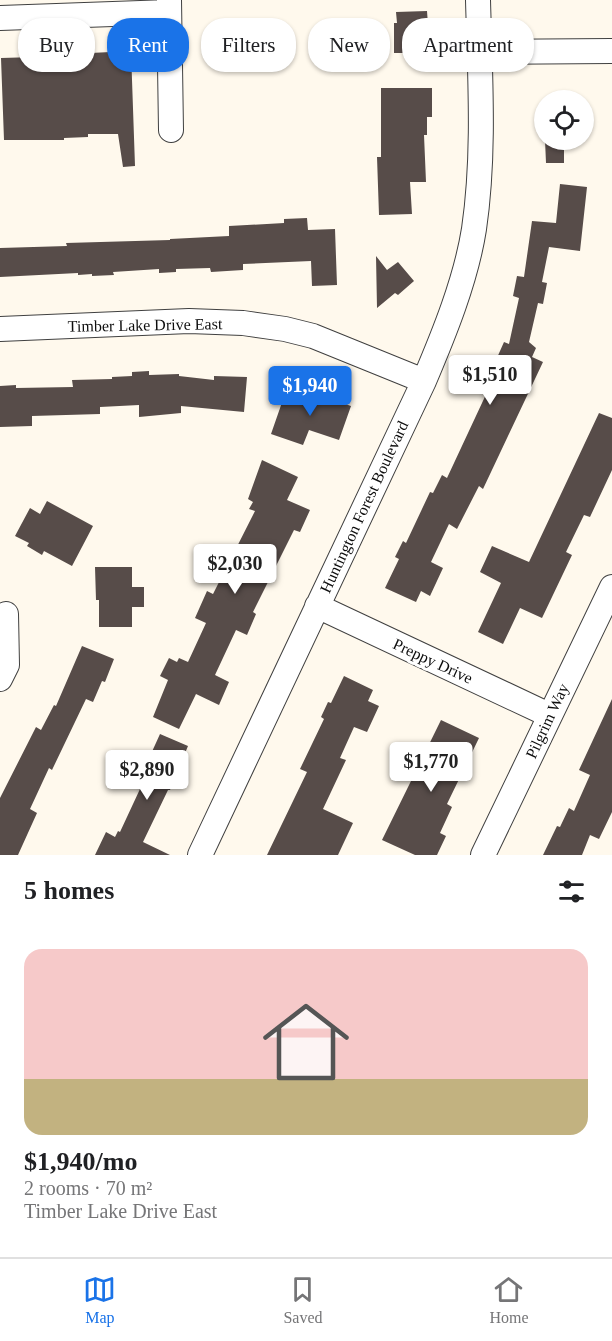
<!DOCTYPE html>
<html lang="en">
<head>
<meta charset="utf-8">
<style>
	:root { --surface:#fff; --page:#f2f2f2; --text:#202124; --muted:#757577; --line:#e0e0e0; --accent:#1a73e8 }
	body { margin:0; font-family:Georgia,serif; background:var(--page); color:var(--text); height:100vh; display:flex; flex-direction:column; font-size:22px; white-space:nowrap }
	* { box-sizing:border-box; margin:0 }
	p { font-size:20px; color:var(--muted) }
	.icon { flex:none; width:33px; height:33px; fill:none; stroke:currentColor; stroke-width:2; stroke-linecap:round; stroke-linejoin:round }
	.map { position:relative; height:855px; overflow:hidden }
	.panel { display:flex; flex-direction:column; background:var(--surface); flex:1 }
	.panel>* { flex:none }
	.hud { position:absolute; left:18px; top:18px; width:576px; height:54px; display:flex; gap:12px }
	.tools { position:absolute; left:534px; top:90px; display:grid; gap:12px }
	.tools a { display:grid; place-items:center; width:60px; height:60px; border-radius:50%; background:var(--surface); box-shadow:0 2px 4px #0004; font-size:30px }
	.price { position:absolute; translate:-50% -51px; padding:0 14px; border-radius:6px; background:#fff; color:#222; font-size:20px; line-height:39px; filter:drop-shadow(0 2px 3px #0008) }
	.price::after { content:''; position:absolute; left:50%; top:36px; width:18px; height:14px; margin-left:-9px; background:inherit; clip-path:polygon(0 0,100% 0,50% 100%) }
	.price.selected { background:var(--accent); color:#fff }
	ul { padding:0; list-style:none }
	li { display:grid; align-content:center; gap:12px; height:318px; padding:0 24px }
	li+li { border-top:2px solid var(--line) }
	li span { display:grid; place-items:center; height:186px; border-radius:18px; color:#555 }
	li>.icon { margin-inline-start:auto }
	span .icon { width:108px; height:108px; fill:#fffc; stroke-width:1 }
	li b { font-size:26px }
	h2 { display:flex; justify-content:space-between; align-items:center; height:72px; padding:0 24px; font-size:26px }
	.chip { padding:0 21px; border-radius:24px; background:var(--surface); box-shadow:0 2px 4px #0004; font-size:21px; line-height:54px }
	.chip.selected { background:var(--accent); color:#fff }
	.tabs { display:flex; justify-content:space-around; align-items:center; height:84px; border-top:2px solid var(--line); background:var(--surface); font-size:16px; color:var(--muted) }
	.tabs a { display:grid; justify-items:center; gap:3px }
	.tabs .selected { color:var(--accent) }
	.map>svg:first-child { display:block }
</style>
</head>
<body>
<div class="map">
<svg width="612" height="855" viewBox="0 0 612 855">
	<rect width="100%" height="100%" fill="#fff9ed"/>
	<path fill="#574c49" d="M427,11L430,53H394V23H397L396,12Z
		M131,51L135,166L123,167L118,134H88V137L64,138V140H4L1,58L70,56V54Z
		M381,88H432V117H427V135H424L426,182H410L412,214L379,215L377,157H381Z
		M545,140H564V163H546Z
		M560,184L587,187L580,251L549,247L542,282L547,283L543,304L538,303L529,342L536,348L532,357L543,362L483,489L479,486L457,529L449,524L431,562L443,568L430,596L421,591L416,602L385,588L399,559L395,557L403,541L406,543L430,492L433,493L442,475L447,478L489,388L485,386L490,376L486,374L493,359L496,360L504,342L509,344L519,298L513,296L517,276L524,277L532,221L556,223Z
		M307,218L308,230L335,229L337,285L312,286L311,261L243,264V270L211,272L210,268L176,269V272L159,273V269L113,272L114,275L92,276V274L78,275V273L0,277V248L67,246L66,243L170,240V239L229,236V226L284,223V219Z
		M376,256L387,270L398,262L414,281L398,295L395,293L377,308Z
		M149,371V375L179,374V376L214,380V376L247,377L244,412L181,406V413L139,417V405L100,407V414L32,416V426L0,427V386L16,385V388L73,387L72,380L112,379V377L132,376V372Z
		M287,388L309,396L311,392L351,406L339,440L309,430L303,445L271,434Z
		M599,413L612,418V470L590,517L584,515L566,552L572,555L542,618L520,608L503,644L478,632L501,583L480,572L492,546L529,562Z
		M262,460L298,477L287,500L310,510L300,532L294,530L253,612L256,614L247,635L236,630L215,675L229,682L219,705L196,694L179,729L153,717L168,680L160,676L169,658L177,662L179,658L188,662L206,623L195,618L207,591L213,594L255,511L249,509L253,502L248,499Z
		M47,501L93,526L72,566L44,551L42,555L27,546L29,543L15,536L30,508L40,514Z
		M95,567H132V587H144V607H132V627H99V600H96Z
		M82,646L114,659L105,682L102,681L93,702L86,699L52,770L49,768L30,809L37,813L18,855H0V798L36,727L41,730L54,705L56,706Z
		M344,676L373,690L368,701L379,706L367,732L354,727L340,758L346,760L323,809L353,823L338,855H267L307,772L300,769L324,719L321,717L328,702L331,703Z
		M612,699V812L599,839L590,835L582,855H543L557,826L560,827L569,808L574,811L590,775L579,770Z
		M441,720L479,738L447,804L452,807L440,833L446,836L437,855H415L382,840Z
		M160,734L188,746L170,790H168L143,842L170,855H95L106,832L115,837L118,831L120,832L140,789L136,787Z"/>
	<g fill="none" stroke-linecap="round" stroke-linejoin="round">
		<g stroke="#404040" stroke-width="26">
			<path id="street" d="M169,0L171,130
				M0,18L169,12
				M479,52L612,51
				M0,329L189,321L243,323L285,329L313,336L424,381
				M317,606L549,715
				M0,679L7,665L6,614
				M200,855L424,381C444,334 466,280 474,229C485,154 480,76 478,0
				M483,855L612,587"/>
		</g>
		<use href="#street" stroke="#fff" stroke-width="24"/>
	</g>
	<g text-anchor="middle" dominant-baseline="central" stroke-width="6" stroke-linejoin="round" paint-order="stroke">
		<g font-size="16" fill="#0d0d0d" stroke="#fff">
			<text transform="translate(145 325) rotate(-1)">Timber Lake Drive East</text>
			<text transform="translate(364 507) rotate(-65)">Huntington Forest Boulevard</text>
			<text transform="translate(433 661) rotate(25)">Preppy Drive</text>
			<text transform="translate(547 721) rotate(-65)">Pilgrim Way</text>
		</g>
	</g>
</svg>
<div class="tools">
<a><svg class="icon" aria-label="locate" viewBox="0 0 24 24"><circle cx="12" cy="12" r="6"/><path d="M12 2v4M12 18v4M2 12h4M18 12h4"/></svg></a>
</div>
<b class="price" style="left:490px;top:406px">$1,510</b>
<b class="price selected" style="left:310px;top:417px">$1,940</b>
<b class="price" style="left:235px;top:595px">$2,030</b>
<b class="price" style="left:431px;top:793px">$1,770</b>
<b class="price" style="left:147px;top:801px">$2,890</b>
<div class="hud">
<a class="chip">Buy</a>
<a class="chip selected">Rent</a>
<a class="chip">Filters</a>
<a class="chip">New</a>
<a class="chip">Apartment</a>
</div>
</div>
<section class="panel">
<h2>5 homes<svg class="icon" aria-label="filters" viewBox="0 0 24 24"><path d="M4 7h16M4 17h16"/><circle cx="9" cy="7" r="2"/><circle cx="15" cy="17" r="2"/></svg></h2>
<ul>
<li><span style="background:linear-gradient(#f6c9c9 70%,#c2b280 0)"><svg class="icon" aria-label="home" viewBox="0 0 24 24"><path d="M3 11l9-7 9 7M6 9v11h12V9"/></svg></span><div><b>$1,940/mo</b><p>2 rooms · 70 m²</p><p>Timber Lake Drive East</p></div></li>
</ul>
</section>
<nav class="tabs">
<a class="selected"><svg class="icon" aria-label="map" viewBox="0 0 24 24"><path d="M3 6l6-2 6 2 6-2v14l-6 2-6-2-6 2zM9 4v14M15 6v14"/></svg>Map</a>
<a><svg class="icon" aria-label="saved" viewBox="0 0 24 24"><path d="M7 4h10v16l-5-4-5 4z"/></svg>Saved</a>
<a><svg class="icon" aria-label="home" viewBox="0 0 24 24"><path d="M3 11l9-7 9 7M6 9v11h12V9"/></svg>Home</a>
</nav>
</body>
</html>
